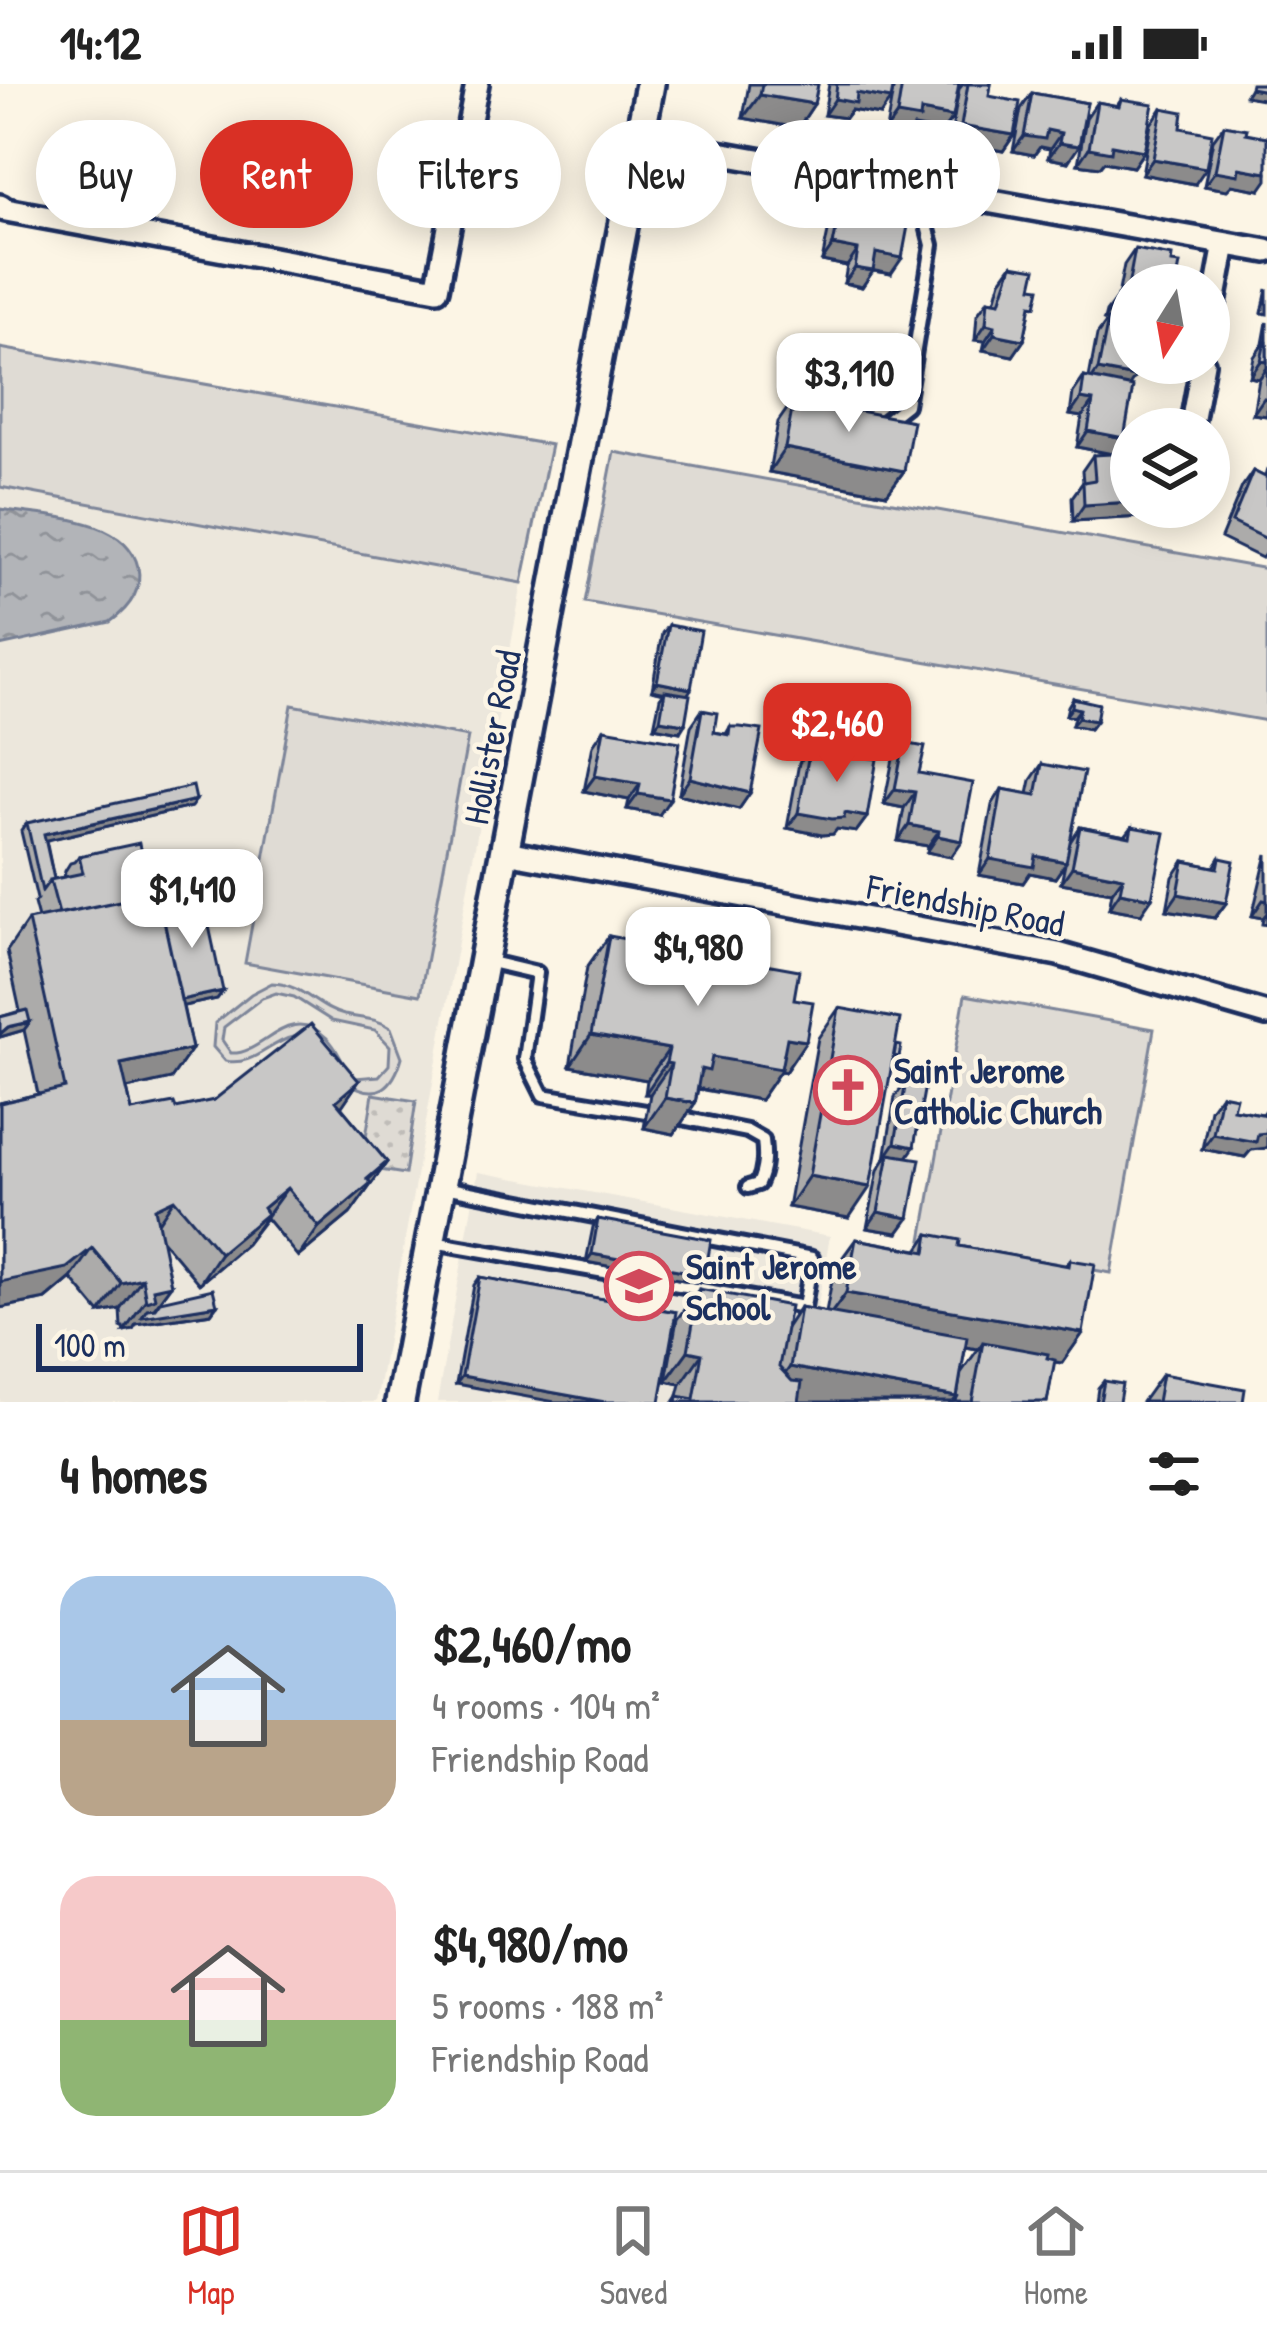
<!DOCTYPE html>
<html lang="en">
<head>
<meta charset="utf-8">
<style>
	:root { --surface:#fff; --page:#f2f2f2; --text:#222; --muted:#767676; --line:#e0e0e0; --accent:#d93025 }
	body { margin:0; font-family:"Patrick Hand",sans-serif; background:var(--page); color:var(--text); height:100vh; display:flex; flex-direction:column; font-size:45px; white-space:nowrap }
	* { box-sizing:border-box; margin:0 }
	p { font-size:39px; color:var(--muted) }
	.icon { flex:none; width:66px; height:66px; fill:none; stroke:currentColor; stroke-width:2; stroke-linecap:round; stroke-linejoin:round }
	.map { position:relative; height:1318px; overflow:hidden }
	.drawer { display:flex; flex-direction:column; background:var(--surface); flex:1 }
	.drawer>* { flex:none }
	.guide { position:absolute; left:36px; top:36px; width:1197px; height:108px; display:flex; gap:24px }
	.needle { width:78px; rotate:191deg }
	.fabs { position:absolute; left:1110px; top:180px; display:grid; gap:24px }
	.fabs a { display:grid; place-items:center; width:120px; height:120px; border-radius:50%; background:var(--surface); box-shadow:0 6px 30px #0003; font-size:60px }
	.scale { position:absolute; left:36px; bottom:30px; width:327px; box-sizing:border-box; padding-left:12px; border:6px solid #1b2f5e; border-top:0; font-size:33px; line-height:42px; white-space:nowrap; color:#1b2f5e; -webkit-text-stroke:9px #fcf5e5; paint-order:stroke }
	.price { position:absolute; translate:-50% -102px; padding:0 27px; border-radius:24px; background:#fff; color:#222; font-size:39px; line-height:78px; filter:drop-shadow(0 3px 6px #0008) }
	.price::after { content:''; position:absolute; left:50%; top:72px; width:36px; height:27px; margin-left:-18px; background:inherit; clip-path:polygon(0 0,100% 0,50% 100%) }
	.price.active { background:var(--accent); color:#fff }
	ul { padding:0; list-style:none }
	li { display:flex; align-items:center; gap:36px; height:300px; padding:0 60px }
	li span { display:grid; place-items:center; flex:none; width:336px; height:240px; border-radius:36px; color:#555 }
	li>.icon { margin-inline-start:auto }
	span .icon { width:144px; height:144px; fill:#fffc; stroke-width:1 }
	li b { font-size:51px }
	h2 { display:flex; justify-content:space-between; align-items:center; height:144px; padding:0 60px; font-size:51px }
	.chip { padding:0 42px; border-radius:54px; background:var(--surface); box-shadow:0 6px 30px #0003; font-size:42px; line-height:108px }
	.chip.active { background:var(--accent); color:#fff }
	.status { display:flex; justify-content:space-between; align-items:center; height:84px; padding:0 60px; background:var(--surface); direction:ltr }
	.status svg { height:33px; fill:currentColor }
	.tabs { display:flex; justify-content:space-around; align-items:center; height:168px; border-top:3px solid var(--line); background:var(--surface); font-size:33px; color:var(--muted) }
	.tabs a { display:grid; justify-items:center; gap:6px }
	.tabs .active { color:var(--accent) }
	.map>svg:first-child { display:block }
</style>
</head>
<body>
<div class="status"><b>14:12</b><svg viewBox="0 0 49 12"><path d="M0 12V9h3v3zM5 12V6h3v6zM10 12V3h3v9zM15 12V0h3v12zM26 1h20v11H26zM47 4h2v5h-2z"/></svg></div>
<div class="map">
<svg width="1267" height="1318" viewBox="0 0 1267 1318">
	<defs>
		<pattern id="park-dots" width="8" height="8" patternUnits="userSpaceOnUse" patternTransform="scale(3)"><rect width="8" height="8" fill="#dfdbd4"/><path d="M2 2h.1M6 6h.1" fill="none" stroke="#bfbcb8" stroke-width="1.8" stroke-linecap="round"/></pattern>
		<pattern id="water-ripples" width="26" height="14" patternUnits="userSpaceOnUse" patternTransform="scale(3)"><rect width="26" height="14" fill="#b2b4b8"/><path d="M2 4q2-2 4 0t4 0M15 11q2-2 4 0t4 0" fill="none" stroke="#909399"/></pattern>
	</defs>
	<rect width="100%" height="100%" fill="#fcf5e5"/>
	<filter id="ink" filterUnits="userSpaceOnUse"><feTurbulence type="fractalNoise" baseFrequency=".00833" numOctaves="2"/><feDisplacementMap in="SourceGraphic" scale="24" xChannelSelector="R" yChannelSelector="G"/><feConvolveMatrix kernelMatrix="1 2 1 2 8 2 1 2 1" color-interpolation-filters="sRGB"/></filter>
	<g filter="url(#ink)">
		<path fill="#ece7dc" d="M0,403L522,499L376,1318H0Z
			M478,1088L830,1152L812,1253L941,1318H437Z"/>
		<path fill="#dfdbd4" stroke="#7d8599" stroke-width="3" fill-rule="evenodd" d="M0,264L551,361L522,499L0,403Z
			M614,368L1267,485V637L585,518Z
			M292,621L468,653L420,911L245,879Z
			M272,899C303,900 316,924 344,931C362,935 375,933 391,944L402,973C381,1049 324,978 297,952C269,957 255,983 225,977L213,963L215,939L251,910ZM276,909L294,913L332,937L375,946L390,962L389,981L379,992L355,994C341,982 340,966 327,954C287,917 265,971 231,969L222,956L224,943L262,914Z
			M965,911L1154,945L1111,1189L922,1156Z"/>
		<path fill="url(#park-dots)" stroke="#7d8599" stroke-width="3" d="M373,1010L416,1017L405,1090L361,1083Z"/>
		<path fill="url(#water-ripples)" stroke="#767f94" stroke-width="3" d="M0,425C43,433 126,431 138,483C143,507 128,525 110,538L0,562Z"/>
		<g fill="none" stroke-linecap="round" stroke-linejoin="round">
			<g stroke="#1b2f5e" stroke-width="20">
				<path id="service" d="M883,339L906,321L932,161L918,106
					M486,877L537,889L525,975L543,1011L646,1028
					M677,1033L747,1047L763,1056C765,1072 765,1085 758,1100L748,1103
					M433,1158L804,1223L812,1174L444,1103"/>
			</g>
			<g stroke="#1b2f5e" stroke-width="30">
				<path id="minor" d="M640,55L1267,167
					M0,122L6,126L437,205L477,0
					M1209,246L1225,160
					M1191,345L1203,279
					M506,768L1058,870L1267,930"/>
			</g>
			<g stroke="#1b2f5e" stroke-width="36">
				<path id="tertiary" d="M400,1318L650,0"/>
			</g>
			<use href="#service" stroke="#fcf5e5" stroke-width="10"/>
			<use href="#minor" stroke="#fcf5e5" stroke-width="21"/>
			<use href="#tertiary" stroke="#fcf5e5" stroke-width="27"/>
		</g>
		<path fill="#acabaa" stroke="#1b2f5e" stroke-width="3" d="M749,0H818L814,20L798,44L743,34Z
			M829,0H894L880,31L851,26L845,34L824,31Z
			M894,0H959L953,33L942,48L914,43L909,51L886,46Z
			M963,0H991L989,12L1014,51L1003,67L950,57L959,5Z
			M1032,9L1087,19L1068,78L1048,74L1050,65L1040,63L1034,71L1013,67L1021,25Z
			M1121,15L1144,67L1133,83L1104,78L1100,83L1078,80L1086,34L1097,18L1116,22Z
			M1162,24L1181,44L1195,100L1142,90L1151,40Z
			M1224,41L1246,49L1260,106L1232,101L1227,106L1204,102L1213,56Z
			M840,127L860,139L876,142L880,137L891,190L873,187L862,203L844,199L847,182L822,177L829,143Z
			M1135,165L1131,201L1128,302L1124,354L1113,370L1077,363L1082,333L1070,331L1073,309L1084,293L1089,294L1097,251L1107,237L1104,236L1106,228L1118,212L1124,181Z
			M1012,181L1029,232L1024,256L1013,272L983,266L985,257L975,256L977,231L988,216L995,217L1001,196Z
			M1267,205V230L1262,229Z
			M1267,238V332L1253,330L1259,295L1250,293L1254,273L1263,260Z
			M794,315L904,387L887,410L769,388L778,338Z
			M1093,371L1131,423H1148L1141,433L1073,437L1072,413L1083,398L1082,387Z
			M1267,385V467L1262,474L1221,454L1242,403L1253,387L1265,393Z
			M668,541L687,611L680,648L654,643L660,614L664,609L652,606L662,549Z
			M1073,614L1096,637L1090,645L1072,641L1074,633L1066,631L1068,622Z
			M702,626L714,648L726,650L730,643L750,709L739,725L679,710L691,642Z
			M604,645L659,731L627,725L629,716L584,707L593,661Z
			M904,659L919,689L951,773L927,768L928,762L898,757L904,724L884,720L893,675Z
			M810,664L867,733L856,748L837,745L833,750L822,751L787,744L799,679Z
			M1042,680L1070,758L1080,743L1125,752L1132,743L1141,830L1109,824L1112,808L1061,799L1065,780L1055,794L1030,789L1023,799L979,791L992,721L1002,705L1028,710L1031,696Z
			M191,723L46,756L54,795L64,793L65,787L70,779L74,778L79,772L148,811L223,907L217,915L183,922L192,965L171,995L127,1005L132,1027L176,1024L359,997L341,1023L387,1078L350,1130L298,1173L266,1134L246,1160L199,1200L162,1156L160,1217L217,1221L211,1229L136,1240L133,1245L124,1247L123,1243H121L120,1225L100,1229L71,1194L46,1215L0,1224V1019L38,1010L24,946L0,953V933L20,927L7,867L28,836L38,834L34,819L37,815L21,747L27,739Z
			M1267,770V841L1262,840L1263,834L1252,832Z
			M1220,774L1226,819L1215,834L1167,826L1173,793L1184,777L1214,783Z
			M609,852L794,915L806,957L785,988L780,987L760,1016L698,1005L695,1019L674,1050L644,1044L650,1010H645L647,996L570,982L587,883Z
			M839,924L896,961L899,973L892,980L849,1134L788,1123L818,954Z
			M906,998L907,1073L898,1149L867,1144L878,1086L885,1075L895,1013Z
			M1221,1010L1233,1025L1262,1030L1267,1023V1064L1251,1066L1245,1073L1202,1065L1210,1025Z
			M598,1135L700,1199L586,1178L593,1143Z
			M929,1150L959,1162L1066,1182L1070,1176L1083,1249L1062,1279L1054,1278L1047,1318H956L961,1289L978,1265L966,1263L953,1318H674L678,1312L681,1300L666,1297L677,1235L699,1205L786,1244L800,1223L826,1228L834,1185L856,1155L918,1166Z
			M480,1193L676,1228L456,1300L474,1201Z
			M1162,1290L1243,1318H1142Z
			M1104,1297L1119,1318H1096L1098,1304Z"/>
		<path fill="#8c8b8b" stroke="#1b2f5e" stroke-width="3" d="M1250,4L1267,7V16L1245,12Z
			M857,9L891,15L880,31L851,26L845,34L824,31L835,15Z
			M760,11L814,20L798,44L743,34Z
			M921,27L953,33L942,48L914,43L909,51L886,46L897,31Z
			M961,42L1014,51L1003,67L950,57Z
			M1047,46L1061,49L1050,65L1040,63L1034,71L1013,67L1024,52Z
			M1059,59L1079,62L1068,78L1048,74Z
			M1112,61L1144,67L1133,83L1104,78L1100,83L1078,80L1089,64Z
			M1153,75L1206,84L1195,100L1142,90Z
			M1239,84L1267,89V96L1260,106L1232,101L1227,106L1204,102L1215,87Z
			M833,161L858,166L847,182L822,177Z
			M876,169L902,174L891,190L865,185Z
			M855,184L873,187L862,203L844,199Z
			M1115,220L1131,223V241L1104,236Z
			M986,240L995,242L985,257L975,256Z
			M994,250L1024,256L1013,272L983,266Z
			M1261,277L1267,278V284L1259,295L1250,293Z
			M1098,286L1135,293L1124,309L1087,302Z
			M1264,314L1267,315V332L1253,330Z
			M1081,315L1093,317L1082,333L1070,331Z
			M1088,347L1124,354L1113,370L1077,363Z
			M785,364L904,387L887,410L769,388Z
			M1131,418V423H1148L1141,433L1073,437L1084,421Z
			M657,598L691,605L686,613L652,606Z
			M1072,623L1080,625L1074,633L1066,631Z
			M1078,634L1096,637L1090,645L1072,641Z
			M660,636L685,640L680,648L654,643Z
			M595,692L640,700L629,716L584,707Z
			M690,694L750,709L739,725L679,710Z
			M895,705L915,708L904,724L884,720Z
			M638,710L670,715L659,731L627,725Z
			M196,716L191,723L39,758L44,750Z
			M798,729H845L867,733L856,748L837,745L833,750L822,751L787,744Z
			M909,741L939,747L928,762L898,757Z
			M938,752L962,757L951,773L927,768Z
			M1036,772L1066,778L1055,794L1030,789L1023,799L979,791L990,775Z
			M1072,783L1123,793L1112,808L1061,799Z
			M1120,808L1152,814L1141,830L1109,824Z
			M1178,810L1226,819L1215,834L1167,826Z
			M1263,816L1267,817V829L1263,834L1252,832Z
			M223,907L217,915L156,928L161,920Z
			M30,938L24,946L0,953V950L8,943Z
			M591,951L669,965L647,996L570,982Z
			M787,954L806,957L785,988L780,987L760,1016L697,1004L680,1016L712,973Z
			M192,965L171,995L100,1011L121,980Z
			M666,979L671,980L650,1010H645Z
			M359,997L338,1028L336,1017Z
			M665,1014L695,1019L674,1050L644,1044Z
			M1267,1049V1064L1251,1066L1245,1073L1202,1065L1213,1050Z
			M895,1059L914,1063L903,1079L889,1070L884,1075Z
			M387,1078L350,1130L298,1173L319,1143Z
			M809,1092L870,1103L849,1134L788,1123Z
			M287,1104L246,1160L199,1200L220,1169L263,1124Z
			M174,1115L153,1146L155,1124Z
			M878,1128L909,1134L898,1149L867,1144Z
			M92,1164L71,1194L46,1215L0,1224V1198Z
			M592,1170L705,1191L700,1199L586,1178Z
			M142,1194L120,1225L100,1229L121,1199Z
			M171,1201L149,1231L217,1221L211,1229L136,1240L133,1245L124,1247L153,1205Z
			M846,1209L1083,1249L1062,1279L981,1266L983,1258L978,1265L824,1239Z
			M688,1267L702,1270L681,1300L666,1297Z
			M790,1283L957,1313L953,1318H791L768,1314Z
			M462,1292L605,1318H555L456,1300Z"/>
		<path fill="#c8c7c6" stroke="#1b2f5e" stroke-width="3" d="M762,0H818L814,20L760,11Z
			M837,0H894L891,15L857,9L856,19L835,15Z
			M902,0H959L953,33L921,27L920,35L897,31Z
			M968,0H991L989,12L1020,18L1014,51L961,42Z
			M1251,0H1267V7L1250,4Z
			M1032,9L1087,19L1079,62L1059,59L1061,49L1047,46L1045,55L1024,52Z
			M1121,15L1153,20L1144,67L1112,61L1111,68L1089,64L1097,18L1119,22Z
			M1162,24L1183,28L1181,44L1212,50L1206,84L1153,75Z
			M1224,41L1247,45L1246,49L1267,53V89L1239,84L1238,91L1215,87Z
			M840,127L862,131L860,139L879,142L880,137L908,142L902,174L876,169L873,187L855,184L858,166L833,161Z
			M1135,165L1172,172L1171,179L1180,180L1176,201H1131V223L1115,220L1117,212L1126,214Z
			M1012,181L1036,185L1032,203L1040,204L1036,222L1031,221L1024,256L994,250L995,242L986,240L988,216L1000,218Z
			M1108,236L1131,240V279H1137L1135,293L1098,286Z
			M1265,257L1267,258V278L1261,277Z
			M1084,293L1133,303L1124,354L1088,347L1093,317L1081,315Z
			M794,315L913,337L904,387L785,364Z
			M1131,369V418L1084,421L1083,398L1095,396L1093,371Z
			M1253,387L1267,394V455L1232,438Z
			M668,541L701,547L691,605L657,598Z
			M665,607L690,611L685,640L660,636Z
			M1073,614L1099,620L1096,637L1078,634L1080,625L1072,623Z
			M702,626L717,629L714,648L729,651L730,643H740L762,646L750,709L690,694Z
			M604,645L680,658L670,715L638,710L640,700L595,692Z
			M904,659L925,663L919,689L973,699L962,757L938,752L939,747L909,741L915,708L895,705Z
			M810,664L877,675L867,733L845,729L844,734L832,735L798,729Z
			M1042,680L1084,688L1066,778L1036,772L1034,783L990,775L1002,705L1036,711Z
			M193,702L196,716L44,750L54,795L50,796L42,807L27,739Z
			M1080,743L1130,753L1132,743L1165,749L1152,814L1120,808L1123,793L1072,783Z
			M139,759L148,811L59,830L50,796L83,789L79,772Z
			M1220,774L1234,777L1226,819L1178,810L1184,777L1218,784Z
			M158,809L192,965L121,980L132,1027L174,1019L176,1024L214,1016L311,940L359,997L336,1017L387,1078L367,1095L371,1099L319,1143L287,1104L263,1124L267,1130L220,1169L174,1115L155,1124L171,1201L153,1205L155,1214L146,1217L142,1194L121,1199L92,1164L67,1184L0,1198V1019L65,1004L28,836Z
			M204,819L223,907L181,916L162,828Z
			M609,852L799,886L794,915L813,918L806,957L787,954L781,985L712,973L709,987L701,985L695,1019L665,1014L671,980L666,979L669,965L591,951Z
			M839,924L900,935L870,1103L809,1092Z
			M27,926L30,938L8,943L0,950V933Z
			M896,961L901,962L899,973L894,972Z
			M906,998L925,1001L914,1063L895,1059Z
			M1221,1010L1236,1013L1233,1025L1267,1031V1049L1258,1050L1256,1058L1213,1050Z
			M889,1070L920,1075L909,1134L878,1128Z
			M598,1135L711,1156L705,1191L592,1170Z
			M929,1150L960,1156L959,1162L1069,1182L1070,1176L1095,1180L1083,1249L846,1209L856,1155L926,1168Z
			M480,1193L676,1228L660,1318H605L462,1292Z
			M213,1205L217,1221L142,1233L147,1225L155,1224L160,1217Z
			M699,1205L790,1222L779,1283L792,1297L802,1298L799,1318H677L678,1312L694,1315L702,1270L688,1267Z
			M800,1223L967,1253L957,1313L790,1283Z
			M983,1258L1048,1270L1047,1274L1055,1276L1047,1318H972Z
			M1162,1290L1245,1305L1243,1318H1157Z
			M1104,1297L1122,1300L1119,1318H1100Z"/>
	</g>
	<defs>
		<g id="church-ring" transform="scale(3.45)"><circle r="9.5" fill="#fcf5e5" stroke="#d1495b" stroke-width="1.5"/><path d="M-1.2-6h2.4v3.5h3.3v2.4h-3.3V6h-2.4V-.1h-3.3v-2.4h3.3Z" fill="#d1495b"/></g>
		<g id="school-ring" transform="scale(3.45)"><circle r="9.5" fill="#fcf5e5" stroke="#d1495b" stroke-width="1.5"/><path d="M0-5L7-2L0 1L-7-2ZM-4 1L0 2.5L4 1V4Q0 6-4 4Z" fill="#d1495b"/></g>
	</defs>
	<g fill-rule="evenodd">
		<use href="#church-ring" x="848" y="1006"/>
		<use href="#school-ring" x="639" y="1202"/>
	</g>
	<g text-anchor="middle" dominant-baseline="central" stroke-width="9" stroke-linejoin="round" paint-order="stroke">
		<g font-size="36" fill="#1b2f5e" stroke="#fcf5e5">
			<text transform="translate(491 653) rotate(-79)">Hollister Road</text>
			<text transform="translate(966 820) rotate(11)">Friendship Road</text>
		</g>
		<g font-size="36" font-weight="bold" fill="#1b2f5e" stroke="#fcf5e5" text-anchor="start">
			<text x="894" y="985">Saint Jerome<tspan x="894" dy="41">Catholic Church</tspan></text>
			<text x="686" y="1181">Saint Jerome<tspan x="686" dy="41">School</tspan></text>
		</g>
	</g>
</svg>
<div class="fabs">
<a><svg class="needle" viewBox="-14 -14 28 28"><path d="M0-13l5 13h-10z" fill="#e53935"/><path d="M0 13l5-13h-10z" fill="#767676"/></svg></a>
<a><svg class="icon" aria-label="layers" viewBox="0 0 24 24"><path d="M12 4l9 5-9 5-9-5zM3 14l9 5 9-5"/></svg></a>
</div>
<div class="scale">100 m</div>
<b class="price" style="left:849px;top:351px">$3,110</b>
<b class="price active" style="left:837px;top:701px">$2,460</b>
<b class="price" style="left:192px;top:867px">$1,410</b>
<b class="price" style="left:698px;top:925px">$4,980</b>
<div class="guide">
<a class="chip">Buy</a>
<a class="chip active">Rent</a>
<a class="chip">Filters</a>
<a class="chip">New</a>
<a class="chip">Apartment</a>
</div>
</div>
<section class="drawer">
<h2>4 homes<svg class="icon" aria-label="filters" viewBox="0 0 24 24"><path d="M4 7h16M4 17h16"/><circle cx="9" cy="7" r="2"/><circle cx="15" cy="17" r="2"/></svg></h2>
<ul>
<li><span style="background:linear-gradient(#a9c7e8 60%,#b9a48a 0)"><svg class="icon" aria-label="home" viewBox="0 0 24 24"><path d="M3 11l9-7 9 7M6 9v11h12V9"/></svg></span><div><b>$2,460/mo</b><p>4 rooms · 104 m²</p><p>Friendship Road</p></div></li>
<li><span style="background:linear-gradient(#f6c9c9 60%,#8fb573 0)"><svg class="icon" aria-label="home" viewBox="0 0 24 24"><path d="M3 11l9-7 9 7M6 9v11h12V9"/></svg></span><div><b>$4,980/mo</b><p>5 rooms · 188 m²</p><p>Friendship Road</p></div></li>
</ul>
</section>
<nav class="tabs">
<a class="active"><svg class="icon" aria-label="map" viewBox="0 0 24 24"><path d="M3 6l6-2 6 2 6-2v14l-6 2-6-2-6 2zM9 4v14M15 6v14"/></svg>Map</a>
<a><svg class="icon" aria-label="saved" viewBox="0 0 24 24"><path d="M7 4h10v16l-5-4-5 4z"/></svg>Saved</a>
<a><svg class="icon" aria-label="home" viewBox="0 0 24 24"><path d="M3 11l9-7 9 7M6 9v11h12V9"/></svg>Home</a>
</nav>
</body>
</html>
